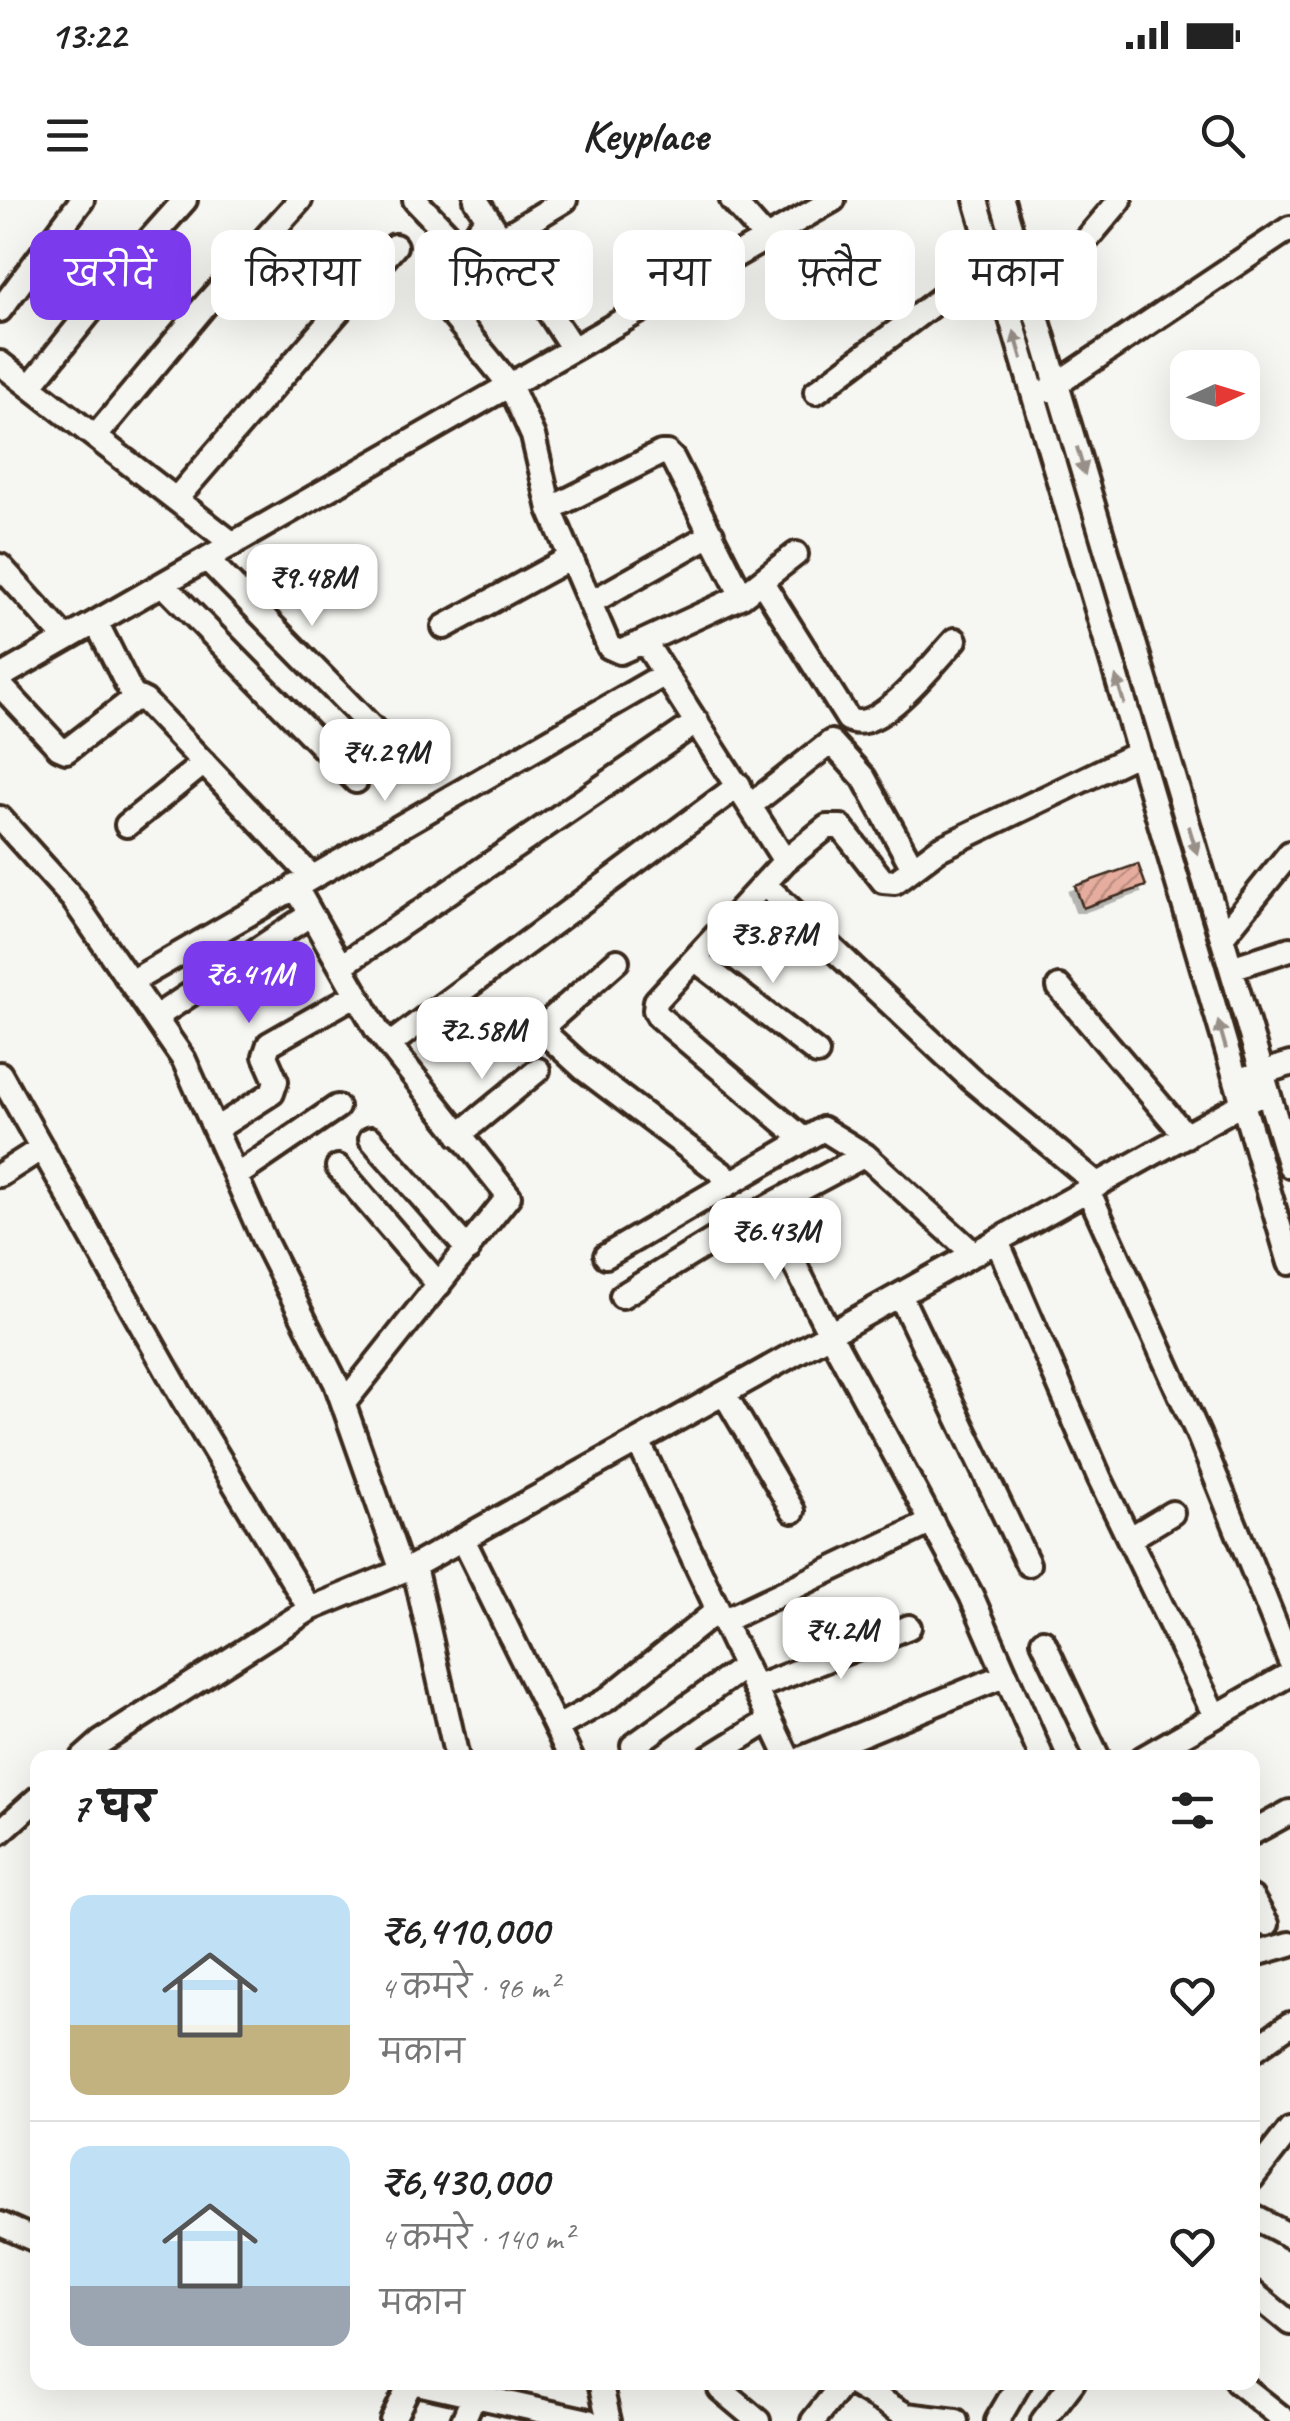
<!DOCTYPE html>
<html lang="hi">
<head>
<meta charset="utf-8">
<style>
	:root { --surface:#fff; --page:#f6f6f6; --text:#222; --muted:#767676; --line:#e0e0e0; --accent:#7c3aed }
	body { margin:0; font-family:Caveat,"Playpen Sans Deva",sans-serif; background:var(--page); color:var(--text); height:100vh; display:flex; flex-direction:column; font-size:38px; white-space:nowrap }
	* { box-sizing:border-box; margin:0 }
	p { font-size:32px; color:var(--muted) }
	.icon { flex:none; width:55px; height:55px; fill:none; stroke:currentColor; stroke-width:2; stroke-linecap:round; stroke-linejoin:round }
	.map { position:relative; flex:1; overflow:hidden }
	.sheet { position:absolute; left:30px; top:1550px; width:1230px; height:640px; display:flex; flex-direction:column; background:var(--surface); border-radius:20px; box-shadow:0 10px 40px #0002 }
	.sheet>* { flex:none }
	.hud { position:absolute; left:30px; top:30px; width:1230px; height:90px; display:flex; gap:20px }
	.needle { width:65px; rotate:86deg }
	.fabs { position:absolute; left:1170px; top:150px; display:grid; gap:20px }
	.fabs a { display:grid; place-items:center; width:90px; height:90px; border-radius:20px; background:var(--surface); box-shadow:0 10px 40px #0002; font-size:50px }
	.price { position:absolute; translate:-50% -85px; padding:0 22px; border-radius:20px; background:#fff; color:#222; font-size:32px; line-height:65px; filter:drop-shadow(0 2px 5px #0008) }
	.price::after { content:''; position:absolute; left:50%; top:60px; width:30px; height:22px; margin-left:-15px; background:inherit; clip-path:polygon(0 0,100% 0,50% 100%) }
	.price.active { background:var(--accent); color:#fff }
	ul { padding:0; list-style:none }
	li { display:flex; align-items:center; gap:30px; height:250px; padding:0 40px }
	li+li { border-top:2px solid var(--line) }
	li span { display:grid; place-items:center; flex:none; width:280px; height:200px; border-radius:20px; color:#555 }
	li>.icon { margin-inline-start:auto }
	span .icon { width:120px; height:120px; fill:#fffc; stroke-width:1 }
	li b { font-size:42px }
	h2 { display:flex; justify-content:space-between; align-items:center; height:120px; padding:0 40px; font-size:42px }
	.chip { padding:0 35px; border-radius:20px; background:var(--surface); box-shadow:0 10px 40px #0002; font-size:35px; line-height:90px }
	.chip.active { background:var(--accent); color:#fff }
	.status { display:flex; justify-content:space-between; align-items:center; height:70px; padding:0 50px; background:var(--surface); direction:ltr }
	.status svg { height:28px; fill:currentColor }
	header { display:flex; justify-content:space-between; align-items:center; height:130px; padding:0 40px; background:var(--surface); font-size:45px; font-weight:800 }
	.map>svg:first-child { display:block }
</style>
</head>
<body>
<div class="status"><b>13:22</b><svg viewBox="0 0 49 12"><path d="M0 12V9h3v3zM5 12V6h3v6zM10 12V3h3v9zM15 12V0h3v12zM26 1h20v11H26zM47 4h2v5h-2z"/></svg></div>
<header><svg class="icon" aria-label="menu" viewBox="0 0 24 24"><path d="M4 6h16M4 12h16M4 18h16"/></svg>Keyplace<svg class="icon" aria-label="search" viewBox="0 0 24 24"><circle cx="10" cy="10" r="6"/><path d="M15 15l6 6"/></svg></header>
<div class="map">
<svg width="1290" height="2221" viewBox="0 0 1290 2221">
	<defs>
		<pattern id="building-hatch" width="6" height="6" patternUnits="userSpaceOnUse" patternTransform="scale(2.5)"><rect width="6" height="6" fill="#e6ad9f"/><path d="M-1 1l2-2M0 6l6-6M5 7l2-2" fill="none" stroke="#bc8d81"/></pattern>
		<filter id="shadow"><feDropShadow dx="-6" dy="6" stdDeviation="0" flood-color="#0004"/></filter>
	</defs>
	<rect width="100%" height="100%" fill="#f6f6f2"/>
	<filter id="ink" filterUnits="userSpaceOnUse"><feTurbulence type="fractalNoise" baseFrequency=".01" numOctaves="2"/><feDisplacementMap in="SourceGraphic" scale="20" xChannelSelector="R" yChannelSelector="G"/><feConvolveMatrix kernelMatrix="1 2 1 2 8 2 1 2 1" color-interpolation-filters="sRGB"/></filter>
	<g filter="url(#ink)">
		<path fill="url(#building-hatch)" stroke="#3b2a1e" stroke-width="2.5" filter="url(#shadow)" d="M1138,664L1146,686L1083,708L1075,686Z"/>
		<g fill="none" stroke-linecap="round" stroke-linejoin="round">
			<g stroke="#3b2a1e" stroke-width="30">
				<path id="minor" d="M415,0L462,49
					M476,0L573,149
					M732,0L766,38
					M976,0L1290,1063
					M1002,0L1290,966
					M488,19L434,80L432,87L435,94L510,185L533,236L550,309L609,447L620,452L638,444L648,447L785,661
					M501,39L565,0
					M1033,103L1120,0
					M0,110L82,0
					M0,163L233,344
					M31,185L135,56L185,0
					M1048,190L1290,28
					M816,192L993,59
					M96,236L207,103L300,0
					M176,299L395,46
					M550,309L661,253H667L673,259L742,396
					M207,359L380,536
					M0,366L66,439
					M762,382L848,519C877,537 935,461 955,440
					M163,384L356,581
					M590,403L712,334
					M96,422L135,500
					M444,427L570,358
					M638,444L742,396L796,354
					M0,477L833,0
					M0,485L59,548L66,551L131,501L139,498L145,501L311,676
					M751,605L831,542L864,578L913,668
					M0,618L73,699L184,860L264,1040L336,1183L402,1371
					M127,625L204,563
					M764,684L972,880L1098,985
					M295,686L377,830L509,996L344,1203
					M1222,737L1290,653
					M696,760L817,853
					M617,761L547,823L549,837L584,869L732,981
					M341,766L697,522
					M1231,768L1290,749
					M131,782L665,474
					M1059,787L1186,936
					M156,817L311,714
					M389,845L739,585
					M0,874L182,1197L310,1409
					M1248,877L1290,864
					M216,929L272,893L276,881L265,856L269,844L357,794
					M459,935L538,870
					M802,938L659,817L655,810L656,801L785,661L827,627H841L883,681L895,682L939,649L1139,553
					M371,939L468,1050
					M338,967L439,1085
					M0,975L42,948
					M236,976L337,907
					M1088,990L1199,1236L1290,1461
					M766,1008L830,1134L971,1395L1042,1558
					M997,1041L1100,1279L1215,1516
					M606,1056L823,929L865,955L974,1054
					M900,1095L1028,1364
					M622,1096L766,1008L865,955
					M724,1193L793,1311
					M638,1241L788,1558
					M463,1339L571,1558
					M1129,1339L1172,1313
					M414,1366L457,1558
					M723,1421L932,1322
					M1043,1441L1098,1558
					M755,1488L909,1427
					M556,1528L606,1500L718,1410
					M633,1546L745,1466
					M83,1558L101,1542L310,1409L414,1366L1267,890
					M709,1558L770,1520
					M803,1558L1006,1475
					M1143,1558L1290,1474
					M0,1632L38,1598
					M1252,1633L1290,1612
					M1252,1698L1267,1724
					M1252,1755L1290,1744
					M1252,1851L1290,1824
					M1252,1978L1290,1929
					M1252,2016L1290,2036
					M0,2024L34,2039
					M1252,2092L1290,2123
					M600,2182L609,2221
					M719,2182L720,2189L758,2221
					M850,2182L906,2215L956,2221
					M1237,2182L1286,2221
					M392,2221L410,2184L417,2183L588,2221
					M463,2221L474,2195
					M813,2221L844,2182
					M997,2221L1020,2182
					M1043,2221L1073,2182"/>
			</g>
			<use href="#minor" stroke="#f6f6f2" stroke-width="22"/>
		</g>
		<defs><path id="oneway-solid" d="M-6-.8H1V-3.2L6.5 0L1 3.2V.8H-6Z" transform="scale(2.5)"/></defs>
		<g fill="#989088">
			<use href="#oneway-solid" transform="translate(1018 145) rotate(-106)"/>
			<use href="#oneway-solid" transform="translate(1081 261) rotate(74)"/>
			<use href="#oneway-solid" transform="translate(1120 490) rotate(-107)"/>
			<use href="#oneway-solid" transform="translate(1193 640) rotate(73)"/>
			<use href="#oneway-solid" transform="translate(1222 835) rotate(-106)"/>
		</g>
	</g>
</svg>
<div class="fabs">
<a><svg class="needle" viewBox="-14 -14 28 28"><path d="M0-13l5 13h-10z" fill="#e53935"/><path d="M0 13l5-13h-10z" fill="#767676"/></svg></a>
</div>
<b class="price" style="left:312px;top:429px">₹9.48M</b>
<b class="price" style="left:385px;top:604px">₹4.29M</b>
<b class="price" style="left:773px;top:786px">₹3.87M</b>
<b class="price active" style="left:249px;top:826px">₹6.41M</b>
<b class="price" style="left:482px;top:882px">₹2.58M</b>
<b class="price" style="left:775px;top:1083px">₹6.43M</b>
<b class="price" style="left:841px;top:1482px">₹4.2M</b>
<div class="hud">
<a class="chip active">खरीदें</a>
<a class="chip">किराया</a>
<a class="chip">फ़िल्टर</a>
<a class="chip">नया</a>
<a class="chip">फ़्लैट</a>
<a class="chip">मकान</a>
</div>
<section class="sheet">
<h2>7 घर<svg class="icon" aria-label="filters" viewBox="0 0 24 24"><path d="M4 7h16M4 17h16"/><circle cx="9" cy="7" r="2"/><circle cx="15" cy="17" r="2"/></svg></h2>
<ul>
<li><span style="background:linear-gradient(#bfe0f5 65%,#c2b280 0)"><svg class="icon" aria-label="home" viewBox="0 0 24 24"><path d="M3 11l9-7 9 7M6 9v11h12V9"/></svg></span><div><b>₹6,410,000</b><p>4 कमरे · 96 m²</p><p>मकान</p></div><svg class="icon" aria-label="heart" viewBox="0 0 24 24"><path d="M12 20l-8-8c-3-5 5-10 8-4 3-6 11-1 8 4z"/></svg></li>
<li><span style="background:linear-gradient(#bfe0f5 70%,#9aa5b1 0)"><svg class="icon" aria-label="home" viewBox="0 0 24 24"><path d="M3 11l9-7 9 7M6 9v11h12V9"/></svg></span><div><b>₹6,430,000</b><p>4 कमरे · 140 m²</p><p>मकान</p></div><svg class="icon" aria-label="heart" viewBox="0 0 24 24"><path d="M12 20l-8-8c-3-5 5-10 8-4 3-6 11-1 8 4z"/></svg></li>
</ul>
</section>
</div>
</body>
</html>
